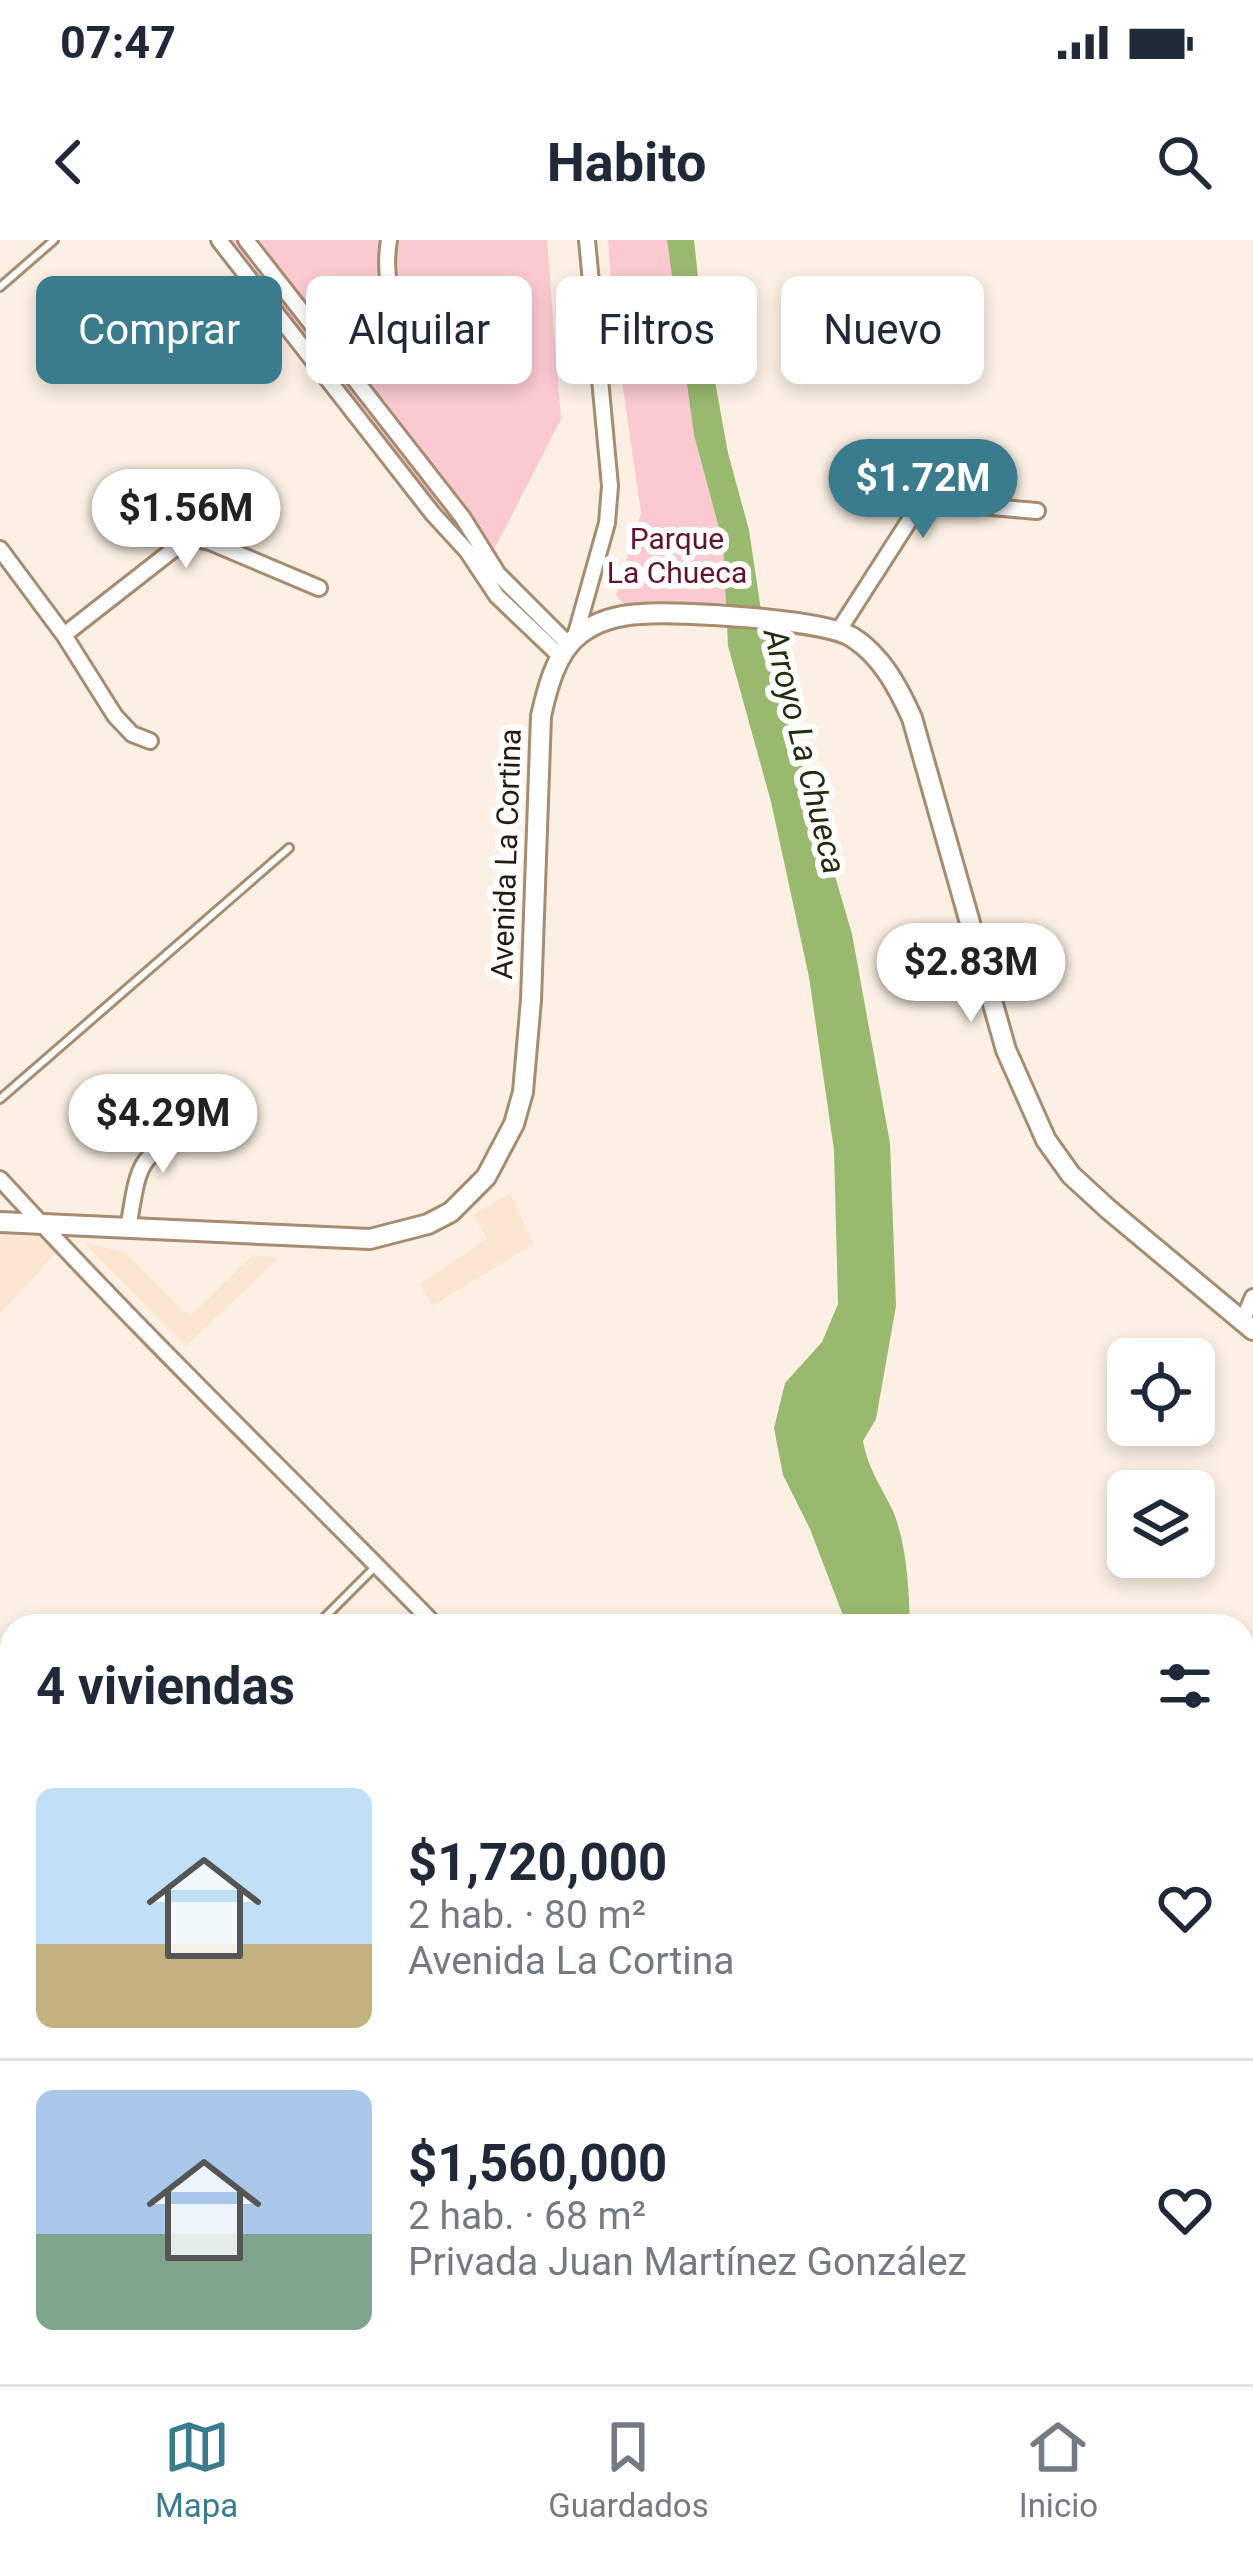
<!DOCTYPE html>
<html lang="es">
<head>
<meta charset="utf-8">
<style>
	:root { --surface:#fff; --page:#f6f6f7; --text:#1f2937; --muted:#747a83; --line:#e0e1e3; --accent:#3a7c8d }
	body { margin:0; font-family:Roboto,sans-serif; background:var(--page); color:var(--text); height:100vh; display:flex; flex-direction:column; font-size:45px; white-space:nowrap }
	* { box-sizing:border-box; margin:0 }
	p { font-size:39px; color:var(--muted) }
	.icon { flex:none; width:66px; height:66px; fill:none; stroke:currentColor; stroke-width:2; stroke-linecap:round; stroke-linejoin:round }
	.map { position:relative; flex:1; overflow:hidden }
	.panel { position:absolute; left:0px; top:1374px; width:1254px; height:771px; display:flex; flex-direction:column; background:var(--surface); border-radius:36px 36px 0 0; box-shadow:0 6px 18px #0003 }
	.panel>* { flex:none }
	.banner { position:absolute; left:36px; top:36px; width:1182px; height:108px; display:flex; gap:24px }
	.fabs { position:absolute; left:1107px; top:1098px; display:grid; gap:24px }
	.fabs a { display:grid; place-items:center; width:108px; height:108px; border-radius:18px; background:var(--surface); box-shadow:0 6px 18px #0003; font-size:60px }
	.price { position:absolute; translate:-50% -102px; padding:0 27px; border-radius:42px; background:#fff; color:#222; font-size:39px; line-height:78px; filter:drop-shadow(0 3px 6px #0008) }
	.price::after { content:''; position:absolute; left:50%; top:72px; width:36px; height:27px; margin-left:-18px; background:inherit; clip-path:polygon(0 0,100% 0,50% 100%) }
	.price.selected { background:var(--accent); color:#fff }
	ul { padding:0; list-style:none }
	li { display:flex; align-items:center; gap:36px; height:300px; padding:0 36px }
	li+li { border-top:3px solid var(--line) }
	li span { display:grid; place-items:center; flex:none; width:336px; height:240px; border-radius:18px; color:#555 }
	li>.icon { margin-inline-start:auto }
	span .icon { width:144px; height:144px; fill:#fffc; stroke-width:1 }
	li b { font-size:51px }
	h2 { display:flex; justify-content:space-between; align-items:center; height:144px; padding:0 36px; font-size:51px }
	.tag { padding:0 42px; border-radius:18px; background:var(--surface); box-shadow:0 6px 18px #0003; font-size:42px; line-height:108px }
	.tag.selected { background:var(--accent); color:#fff }
	.status { display:flex; justify-content:space-between; align-items:center; height:84px; padding:0 60px; background:var(--surface); direction:ltr }
	.status svg { height:33px; fill:currentColor }
	header { display:flex; justify-content:space-between; align-items:center; height:156px; padding:0 36px; background:var(--surface); font-size:54px; font-weight:700 }
	.dock { display:flex; justify-content:space-around; align-items:center; height:168px; border-top:3px solid var(--line); background:var(--surface); font-size:33px; color:var(--muted) }
	.dock a { display:grid; justify-items:center; gap:6px }
	.dock .selected { color:var(--accent) }
	.map>svg:first-child { display:block }
</style>
</head>
<body>
<div class="status"><b>07:47</b><svg viewBox="0 0 49 12"><path d="M0 12V9h3v3zM5 12V6h3v6zM10 12V3h3v9zM15 12V0h3v12zM26 1h20v11H26zM47 4h2v5h-2z"/></svg></div>
<header><svg class="icon" aria-label="back" viewBox="0 0 24 24"><path d="M15 5l-7 7 7 7"/></svg>Habito<svg class="icon" aria-label="search" viewBox="0 0 24 24"><circle cx="10" cy="10" r="6"/><path d="M15 15l6 6"/></svg></header>
<div class="map">
<svg width="1253" height="2144" viewBox="0 0 1253 2144">
	<rect width="100%" height="100%" fill="#fcf0e4"/>
	<path fill="#fbe6d1" d="M510,953L534,1004L432,1066L420,1044L487,999L473,975Z
		M0,992L46,993L60,1008L0,1074Z
		M84,1003L125,1012L190,1076L253,1015L278,1019L186,1106Z"/>
	<path fill="#fbcad1" d="M219,0H547L561,179L481,335Z
		M608,0H667L694,195L723,303L726,363L625,365L616,355L641,273L615,93Z"/>
	<path fill="#99b96f" d="M667,0H694L701,64L728,213L749,290L765,397L852,694L890,903L896,1066L876,1179L863,1201C868,1229 881,1246 893,1271C907,1305 909,1350 910,1386H847L810,1289L783,1235L774,1188L785,1143L822,1102L838,1064L834,910L809,737L771,562L728,406L723,303L694,195Z
		M857,2133H942L945,2144H858Z"/>
	<g fill="none" stroke-linecap="round" stroke-linejoin="round">
		<g stroke="#a68c71" stroke-width="12">
			<path id="service" d="M0,47L54,0
				M0,859L289,608
				M316,1386L377,1325
				M582,1386L592,1380L608,1386
				M1242,1524L1253,1529"/>
		</g>
		<g stroke="#a68c71" stroke-width="20">
			<path id="minor" d="M219,0L433,274L467,311L497,356L562,418
				M246,0L463,278L498,334L569,405
				M389,0C379,63 409,101 464,127
				M0,309L64,395L115,476L132,494L150,501
				M839,390L918,267L934,262L1037,271
				M64,395L174,309L195,299L210,302L319,348
				M575,397L607,283L610,246L587,0
				M0,939C141,1093 291,1237 436,1386
				M128,989C140,917 136,923 196,881
				M1242,1082L1253,1057
				M0,1837L12,1845
				M1242,2101L1253,2075
				M398,2133L412,2144
				M639,2144L640,2133
				M1224,2144L1229,2133"/>
		</g>
		<g stroke="#a68c71" stroke-width="24">
			<path id="secondary" d="M0,982L370,999L428,984L451,972L486,937L514,884L523,852L531,760L541,476C547,449 556,412 580,394C597,381 619,375 641,374C679,371 823,379 852,397C881,415 898,447 912,478L1006,810L1046,900L1071,935L1108,969L1253,1090"/>
		</g>
		<use href="#service" stroke="#fff" stroke-width="6"/>
		<use href="#minor" stroke="#fff" stroke-width="14"/>
		<use href="#secondary" stroke="#fff" stroke-width="18"/>
	</g>
	<g text-anchor="middle" dominant-baseline="central" stroke-width="12" stroke-linejoin="round" paint-order="stroke">
		<g font-size="30" fill="#61142b" stroke="#fff">
			<text x="677" y="298">Parque<tspan x="677" dy="34">La Chueca</tspan></text>
		</g>
		<g font-size="30" fill="#241a0f" stroke="#fff">
			<text transform="translate(506 614) rotate(-88)">Avenida La Cortina</text>
		</g>
		<g font-size="33" font-style="italic" fill="#212e0e" stroke="#fff">
			<text transform="translate(805 511) rotate(76)">Arroyo La Chueca</text>
		</g>
	</g>
</svg>
<div class="fabs">
<a><svg class="icon" aria-label="locate" viewBox="0 0 24 24"><circle cx="12" cy="12" r="6"/><path d="M12 2v4M12 18v4M2 12h4M18 12h4"/></svg></a>
<a><svg class="icon" aria-label="layers" viewBox="0 0 24 24"><path d="M12 4l9 5-9 5-9-5zM3 14l9 5 9-5"/></svg></a>
</div>
<b class="price selected" style="left:923px;top:301px">$1.72M</b>
<b class="price" style="left:186px;top:331px">$1.56M</b>
<b class="price" style="left:971px;top:785px">$2.83M</b>
<b class="price" style="left:163px;top:936px">$4.29M</b>
<div class="banner">
<a class="tag selected">Comprar</a>
<a class="tag">Alquilar</a>
<a class="tag">Filtros</a>
<a class="tag">Nuevo</a>
</div>
<section class="panel">
<h2>4 viviendas<svg class="icon" aria-label="filters" viewBox="0 0 24 24"><path d="M4 7h16M4 17h16"/><circle cx="9" cy="7" r="2"/><circle cx="15" cy="17" r="2"/></svg></h2>
<ul>
<li><span style="background:linear-gradient(#bfe0f5 65%,#c2b280 0)"><svg class="icon" aria-label="home" viewBox="0 0 24 24"><path d="M3 11l9-7 9 7M6 9v11h12V9"/></svg></span><div><b>$1,720,000</b><p>2 hab. · 80 m²</p><p>Avenida La Cortina</p></div><svg class="icon" aria-label="heart" viewBox="0 0 24 24"><path d="M12 20l-8-8c-3-5 5-10 8-4 3-6 11-1 8 4z"/></svg></li>
<li><span style="background:linear-gradient(#a9c7e8 60%,#7fa58c 0)"><svg class="icon" aria-label="home" viewBox="0 0 24 24"><path d="M3 11l9-7 9 7M6 9v11h12V9"/></svg></span><div><b>$1,560,000</b><p>2 hab. · 68 m²</p><p>Privada Juan Martínez González</p></div><svg class="icon" aria-label="heart" viewBox="0 0 24 24"><path d="M12 20l-8-8c-3-5 5-10 8-4 3-6 11-1 8 4z"/></svg></li>
</ul>
</section>
</div>
<nav class="dock">
<a class="selected"><svg class="icon" aria-label="map" viewBox="0 0 24 24"><path d="M3 6l6-2 6 2 6-2v14l-6 2-6-2-6 2zM9 4v14M15 6v14"/></svg>Mapa</a>
<a><svg class="icon" aria-label="saved" viewBox="0 0 24 24"><path d="M7 4h10v16l-5-4-5 4z"/></svg>Guardados</a>
<a><svg class="icon" aria-label="home" viewBox="0 0 24 24"><path d="M3 11l9-7 9 7M6 9v11h12V9"/></svg>Inicio</a>
</nav>
</body>
</html>
